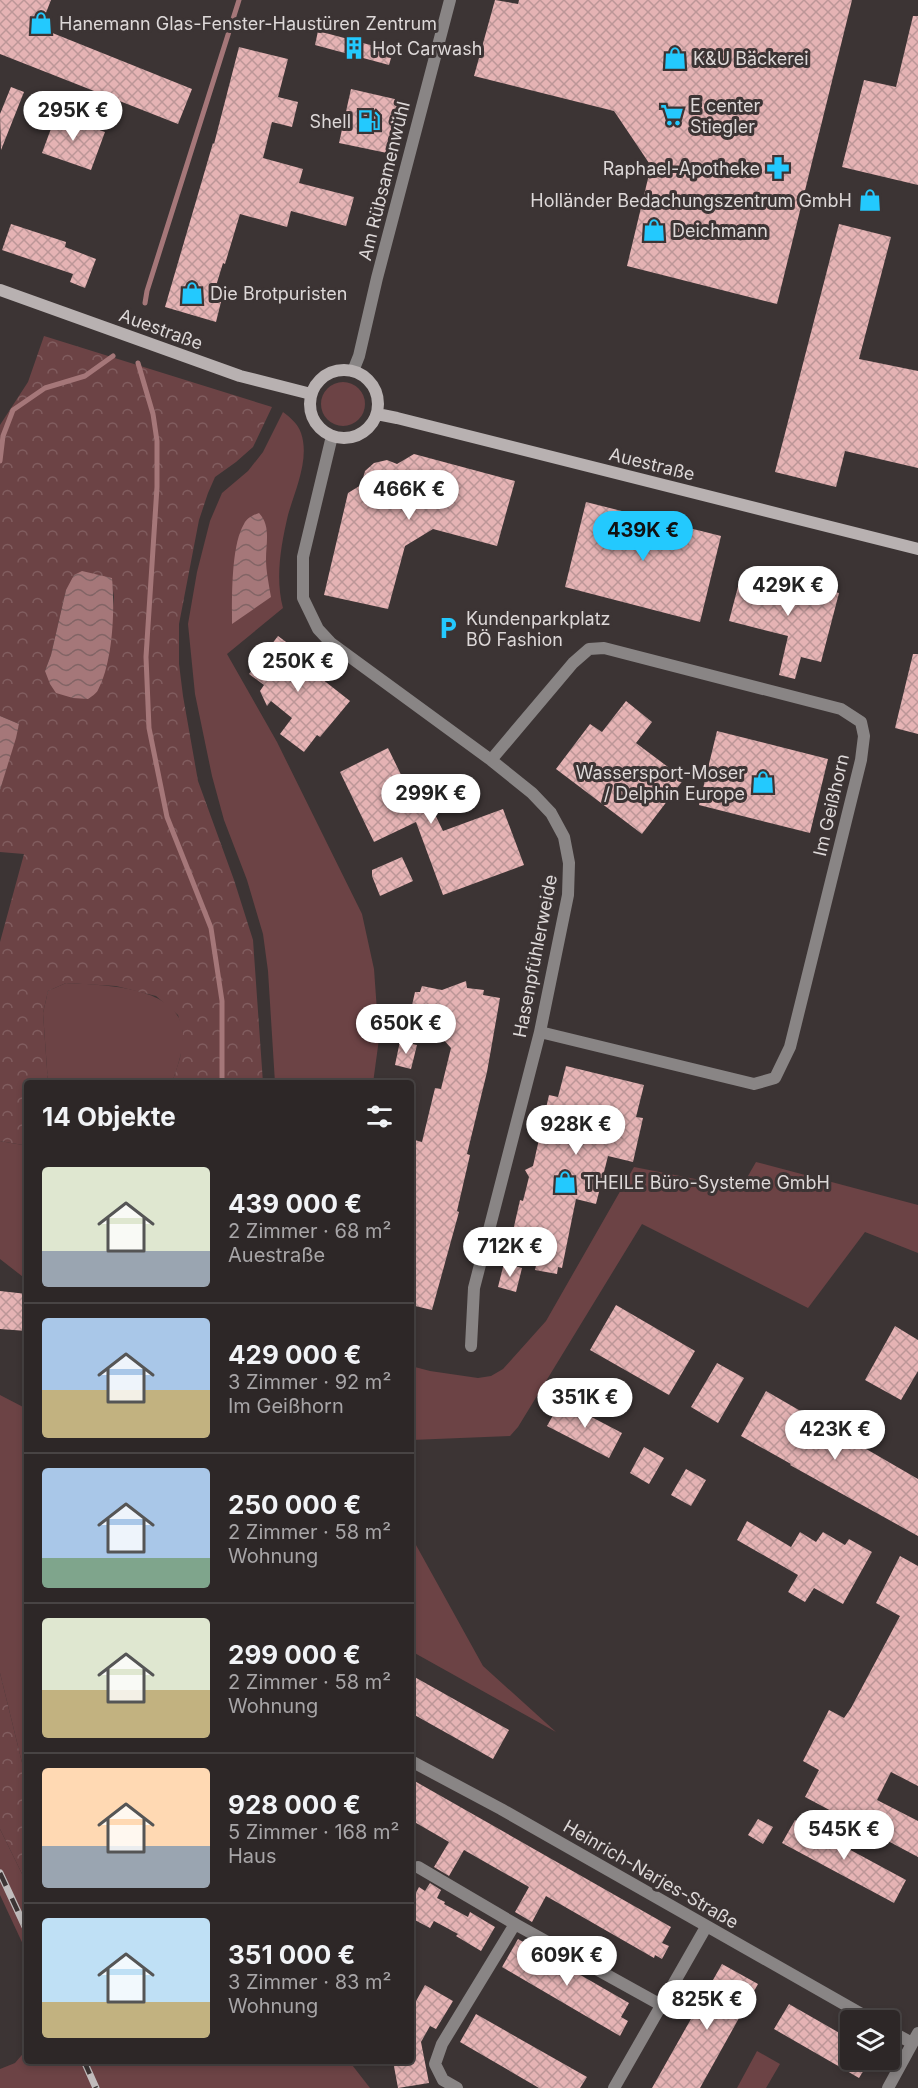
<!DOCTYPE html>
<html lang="de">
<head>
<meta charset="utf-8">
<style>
	:root { --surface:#2d2727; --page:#393333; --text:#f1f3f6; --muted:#a7a5a7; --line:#484444; --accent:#23c9fe }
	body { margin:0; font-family:Inter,sans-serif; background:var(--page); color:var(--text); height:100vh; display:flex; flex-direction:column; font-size:22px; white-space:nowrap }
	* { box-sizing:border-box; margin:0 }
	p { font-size:20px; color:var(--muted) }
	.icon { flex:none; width:33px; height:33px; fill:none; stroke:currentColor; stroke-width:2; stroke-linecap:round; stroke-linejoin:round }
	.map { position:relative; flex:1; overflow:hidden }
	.side { position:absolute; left:24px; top:1080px; width:390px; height:984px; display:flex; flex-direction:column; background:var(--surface); border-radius:6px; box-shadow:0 3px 9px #0003,0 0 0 2px var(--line) }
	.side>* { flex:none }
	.fabs { position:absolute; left:840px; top:2010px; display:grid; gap:12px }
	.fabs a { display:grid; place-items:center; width:60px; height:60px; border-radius:6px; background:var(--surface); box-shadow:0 3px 9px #0003,0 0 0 2px var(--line); font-size:30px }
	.price { position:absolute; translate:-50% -51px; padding:0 14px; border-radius:21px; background:#fff; color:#222; font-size:20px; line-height:39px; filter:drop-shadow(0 2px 3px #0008) }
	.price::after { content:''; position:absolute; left:50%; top:36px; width:18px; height:14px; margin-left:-9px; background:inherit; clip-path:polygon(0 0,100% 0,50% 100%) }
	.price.selected { background:var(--accent); color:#111 }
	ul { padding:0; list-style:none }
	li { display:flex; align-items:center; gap:18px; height:150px; padding:0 18px }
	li+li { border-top:2px solid var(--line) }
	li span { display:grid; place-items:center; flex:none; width:168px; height:120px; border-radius:6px; color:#555 }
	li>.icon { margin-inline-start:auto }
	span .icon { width:72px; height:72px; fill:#fffc; stroke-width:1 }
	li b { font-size:26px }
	h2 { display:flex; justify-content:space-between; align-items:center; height:72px; padding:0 18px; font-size:26px }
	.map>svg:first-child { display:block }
</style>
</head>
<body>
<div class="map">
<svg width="918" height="2088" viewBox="0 0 918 2088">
	<defs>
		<pattern id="forest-crowns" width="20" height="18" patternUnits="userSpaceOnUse" patternTransform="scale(1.5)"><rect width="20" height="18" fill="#6c4345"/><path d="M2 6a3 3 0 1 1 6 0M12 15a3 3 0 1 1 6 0" fill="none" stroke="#815d5f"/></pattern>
		<pattern id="water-waves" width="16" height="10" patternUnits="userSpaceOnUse" patternTransform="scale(1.5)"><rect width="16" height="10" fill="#a57779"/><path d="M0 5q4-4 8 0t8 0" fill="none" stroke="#826465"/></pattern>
		<pattern id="building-cross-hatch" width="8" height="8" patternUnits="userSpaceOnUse" patternTransform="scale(1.5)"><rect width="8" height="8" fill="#e5b3b4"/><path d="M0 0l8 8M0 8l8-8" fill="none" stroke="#bc9697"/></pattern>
	</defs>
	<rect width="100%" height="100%" fill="#3c3434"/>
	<path fill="#6c4345" d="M321 404a22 22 0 1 1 44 0a22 22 0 1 1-44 0Z
		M283,412C291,418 298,424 301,433C310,459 295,490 288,515C281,545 275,578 283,608L227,654L277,742L362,914L374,969L379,1039L373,1083H275L268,971L263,934L247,880L224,820L212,776L195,694L188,624L197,572L210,521L222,493L248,471L263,452Z
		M66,983C101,985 180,985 183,1033C184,1050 177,1068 172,1083H48L43,1013L48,991Z
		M0,1141L23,1145L27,1142V1280L0,1259Z
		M756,1162L918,1205V1253L865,1232L808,1308L642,1224L518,1427L510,1436L411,1440V1366L430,1371L478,1378L491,1376L503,1369L546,1321L634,1167L741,1188Z
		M0,1395L27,1409V1783L0,1673Z
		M411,1536L483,1666L556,1732L411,1651Z
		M0,1829L27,1884V1953L0,1895Z
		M27,2049V2061H349L370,2088H0V2069L15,2063Z
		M757,2051L780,2064L766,2088H737Z"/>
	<path fill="url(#forest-crowns)" fill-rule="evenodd" d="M44,336L272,407L253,447L236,462L215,477L208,493L199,520L179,624V664L183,696L198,781L234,880L253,940L263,1083H172L180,1058L183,1033L178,1015L156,996L116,986L66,983L48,991L43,1013L48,1083H27V1142L23,1145L0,1141V942L24,854L0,852V790L19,724L0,716V425L28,382ZM111,578L114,597L108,660L45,671L51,655L66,590Z
		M0,1673L27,1783V1884L0,1829Z"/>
	<path fill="url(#water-waves)" d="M259,513C271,526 266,542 266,559C266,571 269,585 271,597L232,624C232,598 231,545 244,524C247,518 253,515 259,513Z
		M82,571L112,578C115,610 113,662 98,690C96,694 91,697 88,699L73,698L56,693L50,684L45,671L51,655L66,590L74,575Z
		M0,716L19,724L16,738L0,790Z"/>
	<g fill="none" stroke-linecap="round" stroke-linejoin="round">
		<path stroke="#a57779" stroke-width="5" d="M145,303L147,291L239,0
			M138,363L153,414L157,441V487L146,657L149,728L167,817L211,928L222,1001V1083
			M0,461L3,436L13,410L45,388L85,376L113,356"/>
	</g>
	<path fill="url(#building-cross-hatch)" d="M0,0H51L40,28L192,89L178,124L0,54Z
		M495,0L518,4L519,0H852L777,304L627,266L651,166L614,111L474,76Z
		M913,16H918V185L842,167L864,80L896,87Z
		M318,31L393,51L389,65L315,45Z
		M239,47L288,59L278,97L298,102L292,127L272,122L263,158L303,169L299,183L354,197L346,226L291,211L287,227L240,214L225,264L223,263L212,299L221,302L216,322L165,307L213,143L214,144Z
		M11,87L24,92L1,150L0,114Z
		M351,89L399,100L387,153L339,143Z
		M56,115L105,132L91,170L42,153Z
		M11,224L66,242L65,247L96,259L85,288L70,282L73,274L2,250Z
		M839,224L891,237L859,359L918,371V468L845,451L836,487L775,472Z
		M414,454L515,481L497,546L433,529L405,546L388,609L324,595L348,493L361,485L365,471L374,463L387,460L397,464Z
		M586,502L721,536L700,622L565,587Z
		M741,575L784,586L785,579L839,593L821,662L801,657L795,679L779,675L788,636L729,621Z
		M278,636L305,656L302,660L324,676L322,679L350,701L320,737L317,735L304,752L280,734L292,718L271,701L267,706L260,691L264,685L249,674Z
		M913,654H918V734L895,728Z
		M626,701L652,722L636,743L684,779L642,834L556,769L590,724L602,732Z
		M717,731L828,759L810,833L699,805Z
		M388,748L407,787L419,781L443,831L503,809L524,865L443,895L416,822L374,842L340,772Z
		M402,857L413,881L380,896L372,876V870Z
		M466,981L467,988L484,990L483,995L500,998L487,1072L467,1154L470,1155L457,1211L459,1212L432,1310L411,1305V1236L416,1217L411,1216V1139L422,1142L435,1088L441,1089L451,1048L423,1017L410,1014L415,992H420L422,986L442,990Z
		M400,1041L417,1045L411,1069L395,1065Z
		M566,1066L644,1085L636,1117L643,1118L633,1162L608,1156L596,1204L576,1199L562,1268L558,1267L557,1274L535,1270L542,1237L513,1231L520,1200L523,1201L529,1177L525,1170L533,1166L549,1095L558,1097Z
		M504,1263L522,1268L516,1292L498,1287Z
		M0,1291L27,1294V1331L0,1329Z
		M616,1305L695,1351L669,1395L590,1350Z
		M895,1326L918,1340V1371L901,1400L865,1380Z
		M717,1363L744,1378L718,1423L691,1407Z
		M766,1391L918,1479V1536L790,1465L791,1464L741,1436Z
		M561,1401L622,1433L609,1458L547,1426Z
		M644,1447L664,1458L649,1484L630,1473Z
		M686,1469L706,1480L691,1506L671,1495Z
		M747,1521L791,1547L800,1532L816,1542L823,1532L845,1545L849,1539L872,1552L843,1604L814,1588L805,1602L788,1592L798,1575L737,1540Z
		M900,1556L918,1566V1786L891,1772L877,1800L918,1821V1857L805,1797L819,1770L803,1761L829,1710L844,1718L851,1708L900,1616L876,1603Z
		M411,1675L509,1730L493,1759L411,1713Z
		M411,1779L671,1927L662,1943L669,1946L662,1959L655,1955L654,1958L546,1896L532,1922L515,1912L529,1887L464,1850L449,1876L434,1867L449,1842L411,1820Z
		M758,1819L773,1827L763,1844L748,1835Z
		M795,1820L906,1880L894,1903L782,1843Z
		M430,1883L441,1890L437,1898L445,1902L444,1904L468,1917L470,1912L495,1927L481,1951L456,1936L458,1934L434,1921L430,1928L411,1918V1902L419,1887L425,1891Z
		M518,1939L629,2003L621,2017L628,2021L620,2036L502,1967Z
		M722,1964L758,1984L705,2079L700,2088H652Z
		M425,1985L453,2001L436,2029L430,2026L421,2042L429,2083L398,2088L393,2061H411V2010Z
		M789,2004L850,2039V2060H870L859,2078L774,2029Z
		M476,2014L587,2077L580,2088H539L460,2042Z"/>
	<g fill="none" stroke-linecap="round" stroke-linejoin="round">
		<path stroke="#898585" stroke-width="12" d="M353,371L359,356L377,278L450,0
			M332,436L303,557V598L318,629L331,643L491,760L532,793L551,813L564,837L569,863L568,895L540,1032L474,1288L471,1346
			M491,760L573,663L589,649L604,648L841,709L861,722L864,736L861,760L790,1047L775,1078L754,1084L540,1032
			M411,1761L501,1809L872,2020
			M418,1867L515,1924L661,2005
			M890,2031L912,2043
			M457,2088L443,2080L435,2064L442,2044L515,1924
			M614,2088L706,1927
			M888,2088L918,2033"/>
		<path stroke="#b8b1b1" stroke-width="12" d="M0,290L240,376L311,394
			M310 404a34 34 0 1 1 68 0a34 34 0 1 1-68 0Z
			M377,414L397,418L918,549"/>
		<g stroke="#c1bcbc" stroke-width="7">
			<path id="rail" d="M0,1873L27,1931
				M84,2061L96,2088"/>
		</g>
		<use href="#rail" stroke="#3c3434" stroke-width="4.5" stroke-dasharray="14" stroke-linecap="butt"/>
	</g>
	<defs>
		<g id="shop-bare" transform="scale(1.8)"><path d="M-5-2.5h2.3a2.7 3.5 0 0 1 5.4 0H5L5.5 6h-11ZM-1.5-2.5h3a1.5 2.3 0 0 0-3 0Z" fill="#23c9fe" stroke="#3c3434" stroke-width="2.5" paint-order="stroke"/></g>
		<g id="building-bare" transform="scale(1.8)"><path d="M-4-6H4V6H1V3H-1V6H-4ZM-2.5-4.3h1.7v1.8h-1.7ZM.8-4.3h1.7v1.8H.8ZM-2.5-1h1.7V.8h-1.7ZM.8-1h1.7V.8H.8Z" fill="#23c9fe" stroke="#3c3434" stroke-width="2.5" paint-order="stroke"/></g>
		<g id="supermarket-bare" transform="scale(1.8)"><path d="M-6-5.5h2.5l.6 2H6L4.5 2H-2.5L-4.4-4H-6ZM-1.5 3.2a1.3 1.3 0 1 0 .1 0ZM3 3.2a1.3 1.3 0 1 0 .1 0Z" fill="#23c9fe" stroke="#3c3434" stroke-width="2.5" paint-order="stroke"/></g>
		<g id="fuel-bare" transform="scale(1.8)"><path d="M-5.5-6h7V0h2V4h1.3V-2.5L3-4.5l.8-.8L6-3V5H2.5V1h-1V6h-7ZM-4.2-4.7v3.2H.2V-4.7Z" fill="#23c9fe" stroke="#3c3434" stroke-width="2.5" paint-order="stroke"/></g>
		<g id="pharmacy-bare" transform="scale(1.8)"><path d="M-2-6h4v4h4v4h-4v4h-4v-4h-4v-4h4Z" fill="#23c9fe" stroke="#3c3434" stroke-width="2.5" paint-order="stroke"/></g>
		<g id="parking-bare" transform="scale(1.8)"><path d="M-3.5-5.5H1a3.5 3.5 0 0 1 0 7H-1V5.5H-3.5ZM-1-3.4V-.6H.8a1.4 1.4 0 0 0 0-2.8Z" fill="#23c9fe" stroke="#3c3434" stroke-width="2.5" paint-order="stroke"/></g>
	</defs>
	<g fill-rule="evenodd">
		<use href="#shop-bare" x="41" y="23"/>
		<use href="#building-bare" x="354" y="48"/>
		<use href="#shop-bare" x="675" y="58"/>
		<use href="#supermarket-bare" x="672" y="115"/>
		<use href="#fuel-bare" x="369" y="121"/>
		<use href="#pharmacy-bare" x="778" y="168"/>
		<use href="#shop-bare" x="870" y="200"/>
		<use href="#shop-bare" x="654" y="230"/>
		<use href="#shop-bare" x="192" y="293"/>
		<use href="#parking-bare" x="448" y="628"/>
		<use href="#shop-bare" x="763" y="782"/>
		<use href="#shop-bare" x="565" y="1182"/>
	</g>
	<g text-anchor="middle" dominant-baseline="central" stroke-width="6" stroke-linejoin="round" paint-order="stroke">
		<g font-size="18" fill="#ddd8d8" stroke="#3c3434" text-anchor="start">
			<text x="59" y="23">Hanemann Glas-Fenster-Haustüren Zentrum</text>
			<text x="372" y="48">Hot Carwash</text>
			<text x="693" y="58">K&amp;U Bäckerei</text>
			<text x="690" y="105">E center<tspan x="690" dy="21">Stiegler</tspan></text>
			<text x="351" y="121" text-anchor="end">Shell</text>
			<text x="760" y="168" text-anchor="end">Raphael-Apotheke</text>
			<text x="852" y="200" text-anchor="end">Holländer Bedachungszentrum GmbH</text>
			<text x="672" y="230">Deichmann</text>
			<text x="210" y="293">Die Brotpuristen</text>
			<text x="466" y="618">Kundenparkplatz<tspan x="466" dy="21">BÖ Fashion</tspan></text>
			<text x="745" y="772" text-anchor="end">Wassersport-Moser<tspan x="745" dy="21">/ Delphin Europe</tspan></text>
			<text x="583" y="1182">THEILE Büro-Systeme GmbH</text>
		</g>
		<g font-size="18" fill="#ddd8d8" stroke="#3c3434">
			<text transform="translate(384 181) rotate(-76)">Am Rübsamenwühl</text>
			<text transform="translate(161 329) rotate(20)">Auestraße</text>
			<text transform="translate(652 464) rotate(14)">Auestraße</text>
			<text transform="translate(831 805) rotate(-77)">Im Geißhorn</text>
			<text transform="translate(535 956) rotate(-79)">Hasenpfühlerweide</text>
			<text transform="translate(651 1874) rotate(30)">Heinrich-Narjes-Straße</text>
		</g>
	</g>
</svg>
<div class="fabs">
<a><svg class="icon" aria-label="layers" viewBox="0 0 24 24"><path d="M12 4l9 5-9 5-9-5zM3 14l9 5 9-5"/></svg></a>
</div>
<b class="price" style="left:73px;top:142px">295K €</b>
<b class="price" style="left:409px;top:521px">466K €</b>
<b class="price selected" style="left:643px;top:562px">439K €</b>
<b class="price" style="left:788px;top:617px">429K €</b>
<b class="price" style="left:298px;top:693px">250K €</b>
<b class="price" style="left:431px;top:825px">299K €</b>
<b class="price" style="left:406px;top:1055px">650K €</b>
<b class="price" style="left:576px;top:1156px">928K €</b>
<b class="price" style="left:510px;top:1278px">712K €</b>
<b class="price" style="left:585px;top:1429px">351K €</b>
<b class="price" style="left:835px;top:1461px">423K €</b>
<b class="price" style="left:844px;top:1861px">545K €</b>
<b class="price" style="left:567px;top:1987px">609K €</b>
<b class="price" style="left:707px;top:2031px">825K €</b>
<section class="side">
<h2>14 Objekte<svg class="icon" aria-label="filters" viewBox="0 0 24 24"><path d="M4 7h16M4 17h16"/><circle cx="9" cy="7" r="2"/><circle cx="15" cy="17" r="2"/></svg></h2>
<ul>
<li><span style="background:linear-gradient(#dfe7d0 70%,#9aa5b1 0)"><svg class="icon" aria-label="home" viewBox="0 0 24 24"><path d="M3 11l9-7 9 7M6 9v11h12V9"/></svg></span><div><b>439 000 €</b><p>2 Zimmer · 68 m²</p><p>Auestraße</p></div></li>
<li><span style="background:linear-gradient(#a9c7e8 60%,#c2b280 0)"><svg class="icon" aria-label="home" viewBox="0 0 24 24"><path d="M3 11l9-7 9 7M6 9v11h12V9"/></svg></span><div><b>429 000 €</b><p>3 Zimmer · 92 m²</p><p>Im Geißhorn</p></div></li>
<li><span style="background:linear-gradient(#a9c7e8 75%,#7fa58c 0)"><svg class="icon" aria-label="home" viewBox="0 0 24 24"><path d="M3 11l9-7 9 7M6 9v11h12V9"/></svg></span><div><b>250 000 €</b><p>2 Zimmer · 58 m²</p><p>Wohnung</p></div></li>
<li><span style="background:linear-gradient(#dfe7d0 60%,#c2b280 0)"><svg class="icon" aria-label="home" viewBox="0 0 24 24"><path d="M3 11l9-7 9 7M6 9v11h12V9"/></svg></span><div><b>299 000 €</b><p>2 Zimmer · 58 m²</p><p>Wohnung</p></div></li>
<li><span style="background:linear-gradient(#ffd9b3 65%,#9aa5b1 0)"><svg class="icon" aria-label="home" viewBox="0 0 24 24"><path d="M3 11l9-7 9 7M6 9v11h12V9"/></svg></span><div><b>928 000 €</b><p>5 Zimmer · 168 m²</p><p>Haus</p></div></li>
<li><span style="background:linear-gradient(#bfe0f5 70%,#c2b280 0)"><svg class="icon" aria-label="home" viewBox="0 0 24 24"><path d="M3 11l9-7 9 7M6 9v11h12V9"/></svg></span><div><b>351 000 €</b><p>3 Zimmer · 83 m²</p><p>Wohnung</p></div></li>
</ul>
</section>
</div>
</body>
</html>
